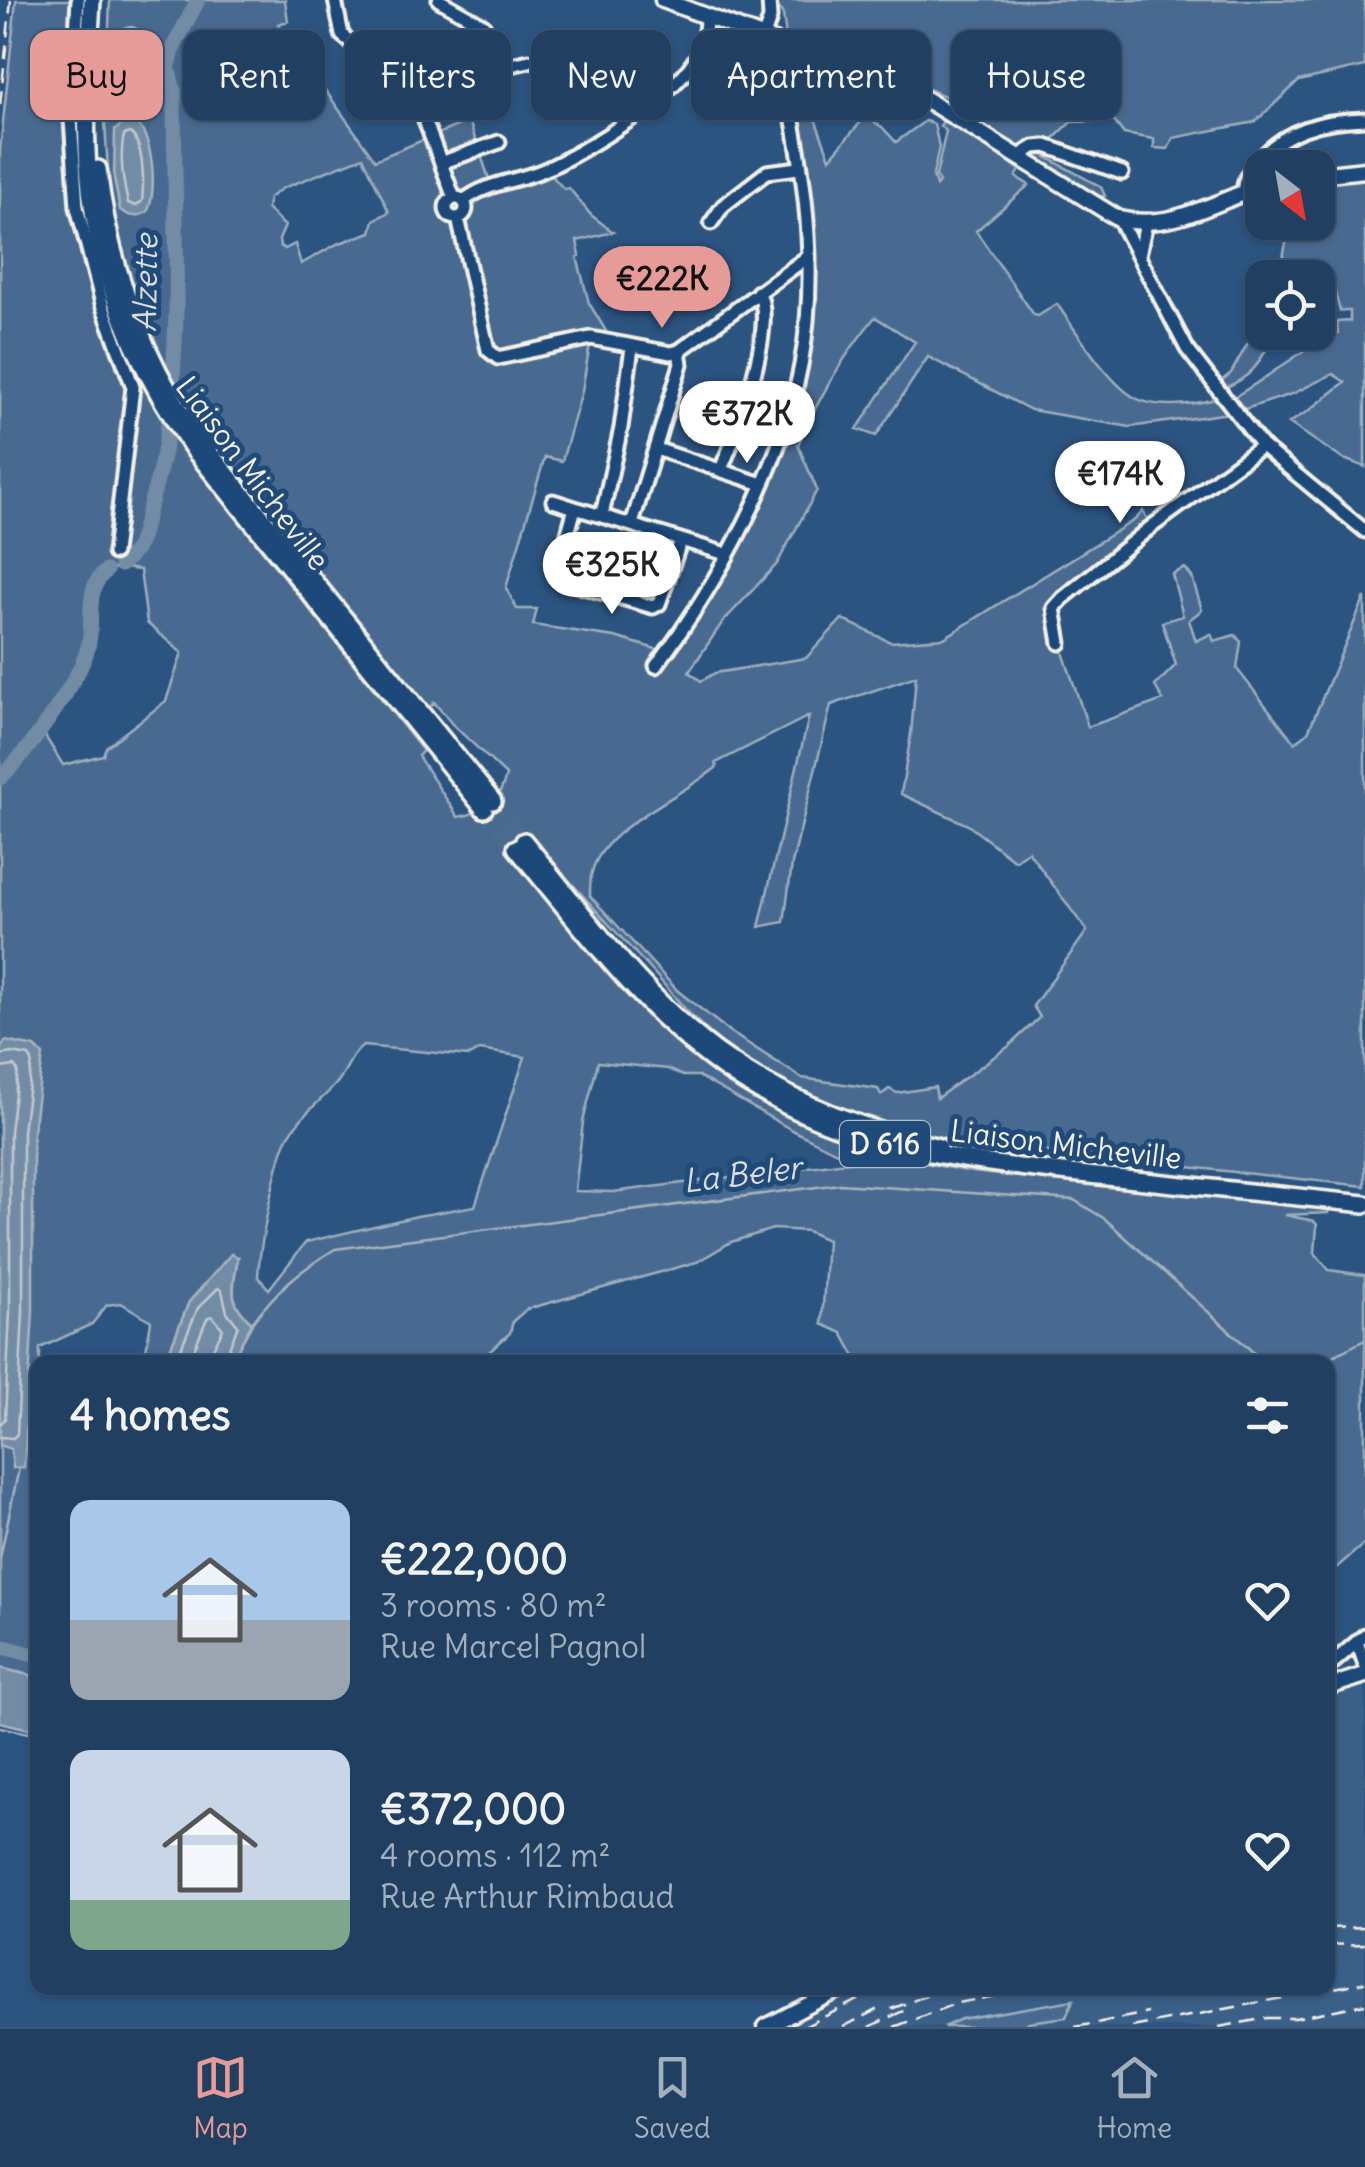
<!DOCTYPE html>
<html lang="en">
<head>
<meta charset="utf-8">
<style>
	:root { --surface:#213f61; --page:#2d4a6a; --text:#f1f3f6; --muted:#a2afbd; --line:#3e5876; --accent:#e69b98 }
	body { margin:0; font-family:Delius,sans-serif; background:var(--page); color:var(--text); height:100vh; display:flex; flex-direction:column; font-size:38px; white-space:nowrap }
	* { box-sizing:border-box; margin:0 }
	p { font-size:32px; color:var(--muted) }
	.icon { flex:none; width:55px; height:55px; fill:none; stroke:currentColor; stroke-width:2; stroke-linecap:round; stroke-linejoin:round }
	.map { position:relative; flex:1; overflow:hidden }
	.panel { position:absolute; left:30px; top:1355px; width:1305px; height:640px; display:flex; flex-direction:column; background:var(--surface); border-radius:20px; box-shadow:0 2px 8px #0004,0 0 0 2px var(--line) }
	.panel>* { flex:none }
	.banner { position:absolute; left:30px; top:30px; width:1305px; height:90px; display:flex; gap:20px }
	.needle { width:65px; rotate:149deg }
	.fabs { position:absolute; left:1245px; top:150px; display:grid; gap:20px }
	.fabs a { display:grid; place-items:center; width:90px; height:90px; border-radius:20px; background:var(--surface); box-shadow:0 2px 8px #0004,0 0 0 2px var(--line); font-size:50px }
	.price { position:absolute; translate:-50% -85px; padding:0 22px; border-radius:35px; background:#fff; color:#222; font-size:32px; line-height:65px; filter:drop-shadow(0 2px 5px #0008) }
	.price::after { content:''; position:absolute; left:50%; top:60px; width:30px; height:22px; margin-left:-15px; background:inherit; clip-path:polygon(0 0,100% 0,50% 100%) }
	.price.current { background:var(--accent); color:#111 }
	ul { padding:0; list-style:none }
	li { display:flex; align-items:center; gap:30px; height:250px; padding:0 40px }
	li span { display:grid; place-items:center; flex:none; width:280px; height:200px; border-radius:20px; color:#555 }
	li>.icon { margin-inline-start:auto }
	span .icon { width:120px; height:120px; fill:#fffc; stroke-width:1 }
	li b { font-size:42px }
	h2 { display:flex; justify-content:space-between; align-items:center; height:120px; padding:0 40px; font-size:42px }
	.chip { padding:0 35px; border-radius:20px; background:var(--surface); box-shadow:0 2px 8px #0004,0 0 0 2px var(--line); font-size:35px; line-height:90px }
	.chip.current { background:var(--accent); color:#111 }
	.menu { display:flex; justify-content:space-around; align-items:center; height:140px; border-top:2px solid var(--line); background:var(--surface); font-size:28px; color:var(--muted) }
	.menu a { display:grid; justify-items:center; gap:5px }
	.menu .current { color:var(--accent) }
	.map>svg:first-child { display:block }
</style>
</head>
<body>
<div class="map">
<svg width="1365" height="2027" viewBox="0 0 1365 2027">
	<rect width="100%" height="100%" fill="#2c5481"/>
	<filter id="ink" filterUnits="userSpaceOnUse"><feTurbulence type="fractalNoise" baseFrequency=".01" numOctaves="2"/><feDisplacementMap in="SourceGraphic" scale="20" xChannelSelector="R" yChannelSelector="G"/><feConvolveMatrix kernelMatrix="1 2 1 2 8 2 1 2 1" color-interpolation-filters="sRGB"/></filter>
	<g filter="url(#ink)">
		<path fill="#3b6088" d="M1365,1685V2027H782L857,1988H1328V1919H1332L1328,1909V1697Z"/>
		<path fill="#496b90" stroke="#9eaebc" stroke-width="2.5" fill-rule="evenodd" d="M16,0H83C80,67 75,134 83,201C95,294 135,379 187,456L423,751L418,756L458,817C484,813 501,800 506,775L452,724L434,702L429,710L195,417L154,349L134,301L110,203L105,123L110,0H285L288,21L278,24L375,160L469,121L494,193L551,175L564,189L569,188L591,215L613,232L577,241L580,256L577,257L589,303L606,331L601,344H590L582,391L562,461L545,457L506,588L517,609H537L533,625L615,637L666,652C712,576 758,499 787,415C794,396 795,374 798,354C814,255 811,157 786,60L788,53L805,60L815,119L830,158L865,117L882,127L896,142L925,121L934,124L939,147L933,175L936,186L939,183L936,176L946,131L940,126L946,116L1020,170L1016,177L1029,185L976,231L1034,315L1038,316L1057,304C1076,331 1106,379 1132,396C1153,410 1195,405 1218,398L1229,413L1130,427L1031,410L928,357L876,436L857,429L915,342L875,317C842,357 819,397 798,445L817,490L777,564L722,623L689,672L701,681L715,673L806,658L842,619L890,642L944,638L1136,519L1143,511L1151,527L1054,608L1060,643L1088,727L1163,700L1155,686L1176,665L1162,622L1183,616L1172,574L1185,568L1192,577L1202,610L1189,620L1196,641L1211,634L1214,641L1235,635L1241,642L1237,669L1295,743L1308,732L1365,597V1186L984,1145C888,1130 801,1103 723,1044C695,1023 676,998 654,973C612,928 571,883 530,836L510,855L659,1026L703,1063L751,1095L830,1134L889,1156L972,1172L1329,1209L1328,1213L1285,1215L1314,1221L1317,1225L1315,1253L1329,1270L1365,1275V1543L1328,1575V1362H858L842,1333L822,1324L827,1240L807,1231L773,1229L731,1242L697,1262L527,1309L513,1321L510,1333L478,1362H231L252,1324C227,1300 233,1289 238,1258L189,1302L165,1362H144L151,1321L121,1303L107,1305L92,1324L40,1348L38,1488C32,1499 30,1517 38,1528L37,1677L0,1668V150ZM363,157L389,212L374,220L371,232L337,244L301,264L295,244L285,249L280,246L279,240L285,226L267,209L269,198L283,188ZM121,565L123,568L140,570L147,623L182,653L166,701L106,747L103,755L63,765L40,728L87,653L92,629V589L96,579ZM916,676L911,734L901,794L968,825L1015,861L1028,851L1087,931L1033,1006L1040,1017L1009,1046L937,1098L935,1087L897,1093L889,1089L881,1095L878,1089L802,1078L730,1032L678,991L590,896C590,888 590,879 592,872C603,827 683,796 717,767L716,763L809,716L759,927L784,922L792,864L831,705ZM363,1046L469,1056L480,1050L525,1057L475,1206L417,1216L306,1242L269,1289L258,1277C259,1250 276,1159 288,1137C300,1116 320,1102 336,1084C347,1072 349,1056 363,1046ZM598,1062L668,1069L683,1076H698L790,1129L855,1161L613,1192L575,1191L583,1122Z
			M775,0H1365V66L1299,81L1255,122L1173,138L1168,149L1154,148V139L1124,134L1114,121L1071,122L1046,146L1035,148L1041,154L1101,187L1105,196L1095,197L954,108L951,99C898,73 840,62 786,37L783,15Z
			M1365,170V467L1341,458L1289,423L1310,410L1345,382L1333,374L1292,394L1242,410L1232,398C1269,378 1299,349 1338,334L1337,322L1350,321V311H1340L1328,267L1299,266L1295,277H1279L1290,223L1318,222V175Z
			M1262,318V332L1275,333C1260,361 1255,376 1224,388L1220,382L1231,373Z
			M1073,2000L1066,2017L1029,2022L1022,2027H944L961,2019Z"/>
		<path fill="#738ca6" stroke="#a7b4c0" stroke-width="2.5" d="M132,27L139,30L145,44L146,102L134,116L127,118L115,112L113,106L114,39L124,28Z
			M135,122C153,134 158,193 147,212C136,218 130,217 120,210L114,178L115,130L124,123Z
			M5,1041L35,1047L43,1055L33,1132V1311L24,1468H13L11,1449L0,1445V1050Z
			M231,1254L238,1257C233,1289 226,1300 252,1323L231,1362H165L189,1302Z
			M0,1668L37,1677L35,1708L37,1731L0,1722Z"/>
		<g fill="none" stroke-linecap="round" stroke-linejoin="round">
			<path stroke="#c0c9ce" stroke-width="2.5" d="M130,38L135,45L136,94L128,103L123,99L124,43Z
				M130,133C144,143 144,183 142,201L136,206L128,203C123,182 119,156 124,135Z
				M0,1055L12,1053L29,1056L32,1061L23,1132V1311L17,1434L13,1438L0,1437
				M0,1068L14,1066L18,1071L10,1131V1311L5,1419L0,1424
				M175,1362L198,1308L218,1288L222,1291L227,1312L238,1326L223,1362
				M189,1362L207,1318L212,1316L223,1329L212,1351L210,1362"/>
			<path stroke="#a7b4c0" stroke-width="2.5" d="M251,1324C279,1288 296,1273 335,1249L840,1184L1074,1200L1105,1219L1264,1362
				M1321,1362L1365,1340
				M0,1558L19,1468
				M0,1727L38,1735"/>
			<path stroke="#738ca6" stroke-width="15" d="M121,565L136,550L141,538C149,506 161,473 166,440C183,326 174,206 174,91L168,67L175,44L198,0
				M0,778C26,755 77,684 87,651C96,624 82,590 106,571
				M0,1646L38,1656"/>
			<path stroke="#4a6c90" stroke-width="15" stroke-dasharray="15 8" stroke-linecap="butt" d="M493,801L524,841
				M484,809L516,848"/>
			<g stroke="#f4f1e8" stroke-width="19">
				<path id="minor" d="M78,0L71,119L77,207L103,307L133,387L114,553
					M335,0L342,35L415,94L454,198
					M439,0L483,25L502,67
					M764,36L770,18L769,0
					M419,104L502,67L529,61
					M1018,157L1034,147L1046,146L1122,173
					M441,163L499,142
					M1244,192C1243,180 1248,173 1256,164C1283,129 1323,120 1365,119
					M446 208a10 10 0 1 1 20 0a10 10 0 1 1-20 0Z
					M464,201C485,183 519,181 544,170C585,152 679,94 698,54C704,43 706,29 706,16
					M458,218L488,350L498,358L591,338L671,353L679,351L809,256
					M1119,219L1187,349L1262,446L1365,531
					M711,223L723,206L767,172L799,168
					M1139,255L1146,223
					M656,449L762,484
					M721,469C736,436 778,323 758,292
					M553,501L575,508
					M575,508L681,540L659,604L653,607L566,582L558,569Z
					M602,515L621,428L632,347
					M632,524L681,364L679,351
					M681,540L726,554
					M1060,643L1054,608L1063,598L1151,527L1262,446
					M656,666C719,582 781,469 801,365C821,258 801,145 775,40
					M1357,1642L1365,1665
					M1328,1667L1365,1635"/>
			</g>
			<g stroke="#f4f1e8" stroke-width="21">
				<path id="major" d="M663,0L922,97L1119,219C1172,231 1214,202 1262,186
					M1318,175L1365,170
					M1328,1687L1365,1675
					M766,2027L841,1988"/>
			</g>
			<g stroke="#f4f1e8" stroke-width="22">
				<path id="highway" d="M92,0C89,56 84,112 88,168C95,271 135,366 194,450L484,809
					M98,169C110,269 143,358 200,441L493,801
					M524,841C583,912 640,994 715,1050C782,1099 858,1128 939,1147
					M516,848C575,919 632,997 706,1055C826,1150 962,1161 1107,1177C1193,1186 1279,1195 1365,1204"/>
			</g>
			<use href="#minor" stroke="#1f4a7a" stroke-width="11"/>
			<use href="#major" stroke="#1f4a7a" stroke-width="14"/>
			<use href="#highway" stroke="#1f4a7a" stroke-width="15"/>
			<path stroke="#f4f1e8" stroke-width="2.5" stroke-dasharray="15 8" stroke-linecap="butt" d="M0,105L11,0
				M1328,1928L1365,1927
				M1328,1945L1365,1944
				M891,2009L947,1988
				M804,2027L881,1988
				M843,2027L878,2009
				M869,2027L905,2010
				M894,2027L957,2003L1042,1988
				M1075,2027L1148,2013
				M1132,2027L1365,1982
				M1219,2027L1267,2018H1295L1365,2004"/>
		</g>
	</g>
	<g text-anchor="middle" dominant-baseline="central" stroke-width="10" stroke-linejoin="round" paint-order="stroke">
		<rect fill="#1f4a7a" stroke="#b4bfc7" stroke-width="2.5" x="840" y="1121" width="90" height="46" rx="8"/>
		<g font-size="28" font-weight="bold" fill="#f4f1e8">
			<text x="885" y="1144">D 616</text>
		</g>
		<g font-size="30" fill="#f4f1e8" stroke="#1f4a7a">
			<text transform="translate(253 473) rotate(53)">Liaison Micheville</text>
			<text transform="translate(1066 1144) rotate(7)">Liaison Micheville</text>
		</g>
		<g font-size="32" font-style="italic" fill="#dadddb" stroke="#1f4a7a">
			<text transform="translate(145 283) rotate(-89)">Alzette</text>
			<text transform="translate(742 1174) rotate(-7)">La Beler</text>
		</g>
	</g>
</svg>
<div class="fabs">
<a><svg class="needle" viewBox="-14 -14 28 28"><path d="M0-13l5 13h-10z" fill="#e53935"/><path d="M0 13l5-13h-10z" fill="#a2afbd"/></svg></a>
<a><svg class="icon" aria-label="locate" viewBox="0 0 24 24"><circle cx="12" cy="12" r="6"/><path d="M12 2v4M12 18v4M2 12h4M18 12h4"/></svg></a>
</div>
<b class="price current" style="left:662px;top:331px">€222K</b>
<b class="price" style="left:747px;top:466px">€372K</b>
<b class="price" style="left:1120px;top:526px">€174K</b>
<b class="price" style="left:612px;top:617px">€325K</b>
<div class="banner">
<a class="chip current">Buy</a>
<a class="chip">Rent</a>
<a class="chip">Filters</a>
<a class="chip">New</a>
<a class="chip">Apartment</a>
<a class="chip">House</a>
</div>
<section class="panel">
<h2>4 homes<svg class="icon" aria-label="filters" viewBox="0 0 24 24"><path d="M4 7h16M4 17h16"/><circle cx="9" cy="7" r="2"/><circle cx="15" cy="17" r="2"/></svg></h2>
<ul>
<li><span style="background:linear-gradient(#a9c7e8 60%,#9aa5b1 0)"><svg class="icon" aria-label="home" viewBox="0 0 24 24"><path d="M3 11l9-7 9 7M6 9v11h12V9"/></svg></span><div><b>€222,000</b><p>3 rooms · 80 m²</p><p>Rue Marcel Pagnol</p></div><svg class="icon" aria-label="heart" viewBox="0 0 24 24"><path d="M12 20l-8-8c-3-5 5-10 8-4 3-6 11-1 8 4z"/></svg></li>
<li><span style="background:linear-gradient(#c9d6e8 75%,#7fa58c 0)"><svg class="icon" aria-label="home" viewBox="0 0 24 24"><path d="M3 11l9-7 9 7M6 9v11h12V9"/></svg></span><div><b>€372,000</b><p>4 rooms · 112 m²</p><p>Rue Arthur Rimbaud</p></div><svg class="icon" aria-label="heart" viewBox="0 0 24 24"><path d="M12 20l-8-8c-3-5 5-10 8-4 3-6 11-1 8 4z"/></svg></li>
</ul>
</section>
</div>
<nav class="menu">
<a class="current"><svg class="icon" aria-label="map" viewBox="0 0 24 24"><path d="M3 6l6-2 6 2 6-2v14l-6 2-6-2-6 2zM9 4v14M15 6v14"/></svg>Map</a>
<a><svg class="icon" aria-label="saved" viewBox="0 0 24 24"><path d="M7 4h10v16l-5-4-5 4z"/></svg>Saved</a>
<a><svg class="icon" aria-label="home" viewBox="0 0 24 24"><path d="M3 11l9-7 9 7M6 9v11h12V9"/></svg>Home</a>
</nav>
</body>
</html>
